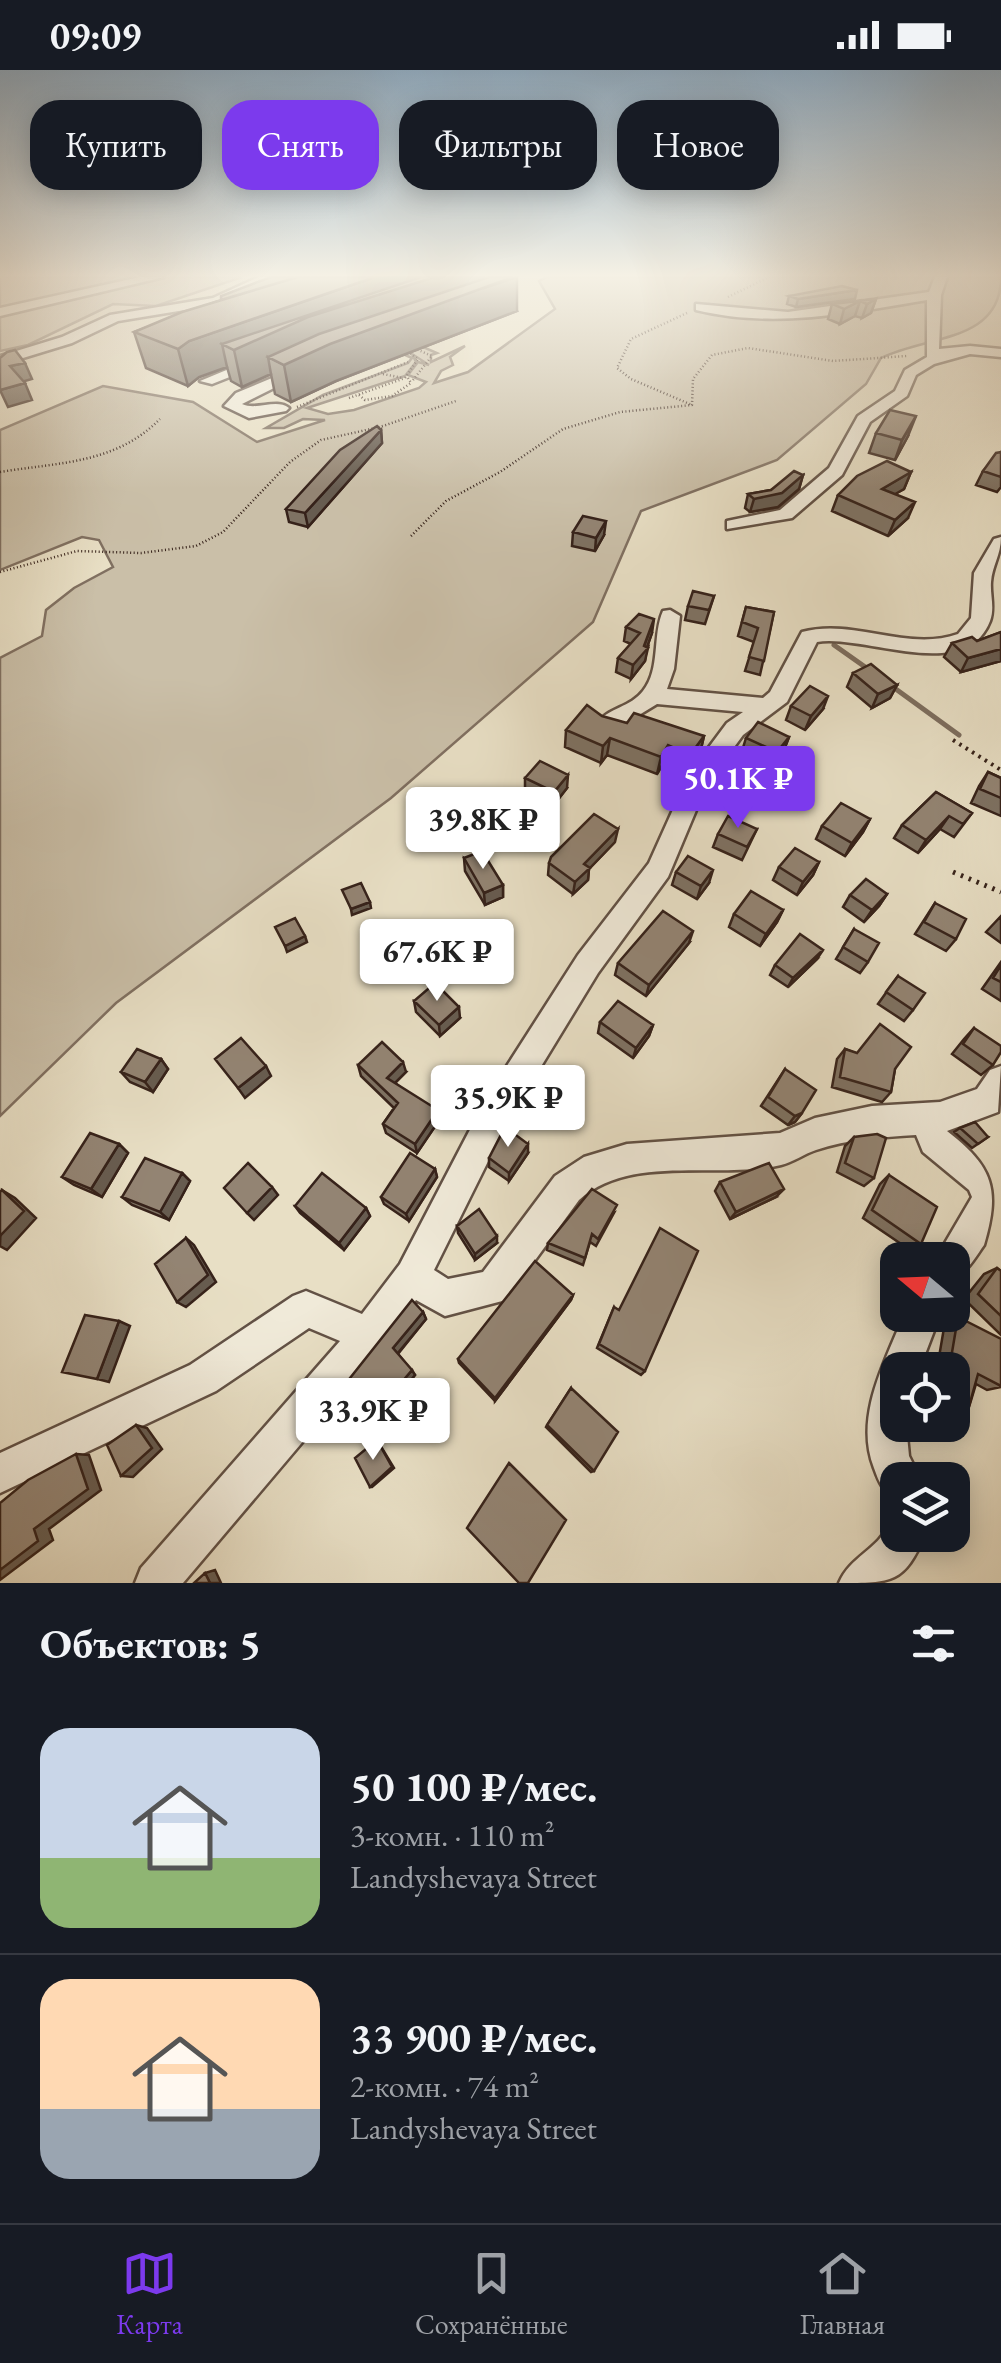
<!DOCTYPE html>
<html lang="ru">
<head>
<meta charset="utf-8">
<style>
	:root { --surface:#171b24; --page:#20242c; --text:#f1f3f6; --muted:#9ea1a6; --line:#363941; --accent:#7c3aed }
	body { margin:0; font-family:"EB Garamond",serif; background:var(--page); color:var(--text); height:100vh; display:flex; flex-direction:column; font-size:38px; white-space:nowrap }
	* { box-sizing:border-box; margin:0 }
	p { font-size:32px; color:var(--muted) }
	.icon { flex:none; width:55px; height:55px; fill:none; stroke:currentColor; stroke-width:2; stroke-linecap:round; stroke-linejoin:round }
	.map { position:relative; height:1513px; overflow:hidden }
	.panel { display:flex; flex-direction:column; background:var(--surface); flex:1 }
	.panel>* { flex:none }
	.top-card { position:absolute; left:30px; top:30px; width:942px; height:90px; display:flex; gap:20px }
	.needle { width:65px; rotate:289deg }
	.buttons { position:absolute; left:880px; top:1172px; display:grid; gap:20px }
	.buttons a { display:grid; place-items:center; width:90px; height:90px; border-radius:20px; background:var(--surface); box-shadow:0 5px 25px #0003; font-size:50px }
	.price { position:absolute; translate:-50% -85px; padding:0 22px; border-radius:10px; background:#fff; color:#222; font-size:32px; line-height:65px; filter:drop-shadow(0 2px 5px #0008) }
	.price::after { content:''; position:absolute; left:50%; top:60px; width:30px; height:22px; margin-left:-15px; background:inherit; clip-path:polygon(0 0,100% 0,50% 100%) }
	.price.on { background:var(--accent); color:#fff }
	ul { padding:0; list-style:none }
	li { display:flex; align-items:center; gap:30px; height:250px; padding:0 40px }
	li+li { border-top:2px solid var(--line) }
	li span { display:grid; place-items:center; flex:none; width:280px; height:200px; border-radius:30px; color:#555 }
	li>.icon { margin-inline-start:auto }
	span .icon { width:120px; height:120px; fill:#fffc; stroke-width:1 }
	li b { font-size:42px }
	h2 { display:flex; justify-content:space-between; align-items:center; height:120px; padding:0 40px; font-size:42px }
	.tag { padding:0 35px; border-radius:30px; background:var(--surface); box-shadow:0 5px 25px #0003; font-size:35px; line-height:90px }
	.tag.on { background:var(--accent); color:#fff }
	.status { display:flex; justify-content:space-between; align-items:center; height:70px; padding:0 50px; background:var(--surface); direction:ltr }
	.status svg { height:28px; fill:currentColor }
	.tab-bar { display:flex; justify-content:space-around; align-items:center; height:140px; border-top:2px solid var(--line); background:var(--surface); font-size:28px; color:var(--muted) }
	.tab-bar a { display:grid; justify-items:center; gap:5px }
	.tab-bar .on { color:var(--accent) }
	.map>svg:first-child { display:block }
</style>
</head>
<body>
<div class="status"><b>09:09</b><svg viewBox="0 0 49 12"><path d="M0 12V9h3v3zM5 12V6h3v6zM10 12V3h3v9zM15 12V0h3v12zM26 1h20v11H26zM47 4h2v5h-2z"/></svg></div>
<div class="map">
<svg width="1001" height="1513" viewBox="0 0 1001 1513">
	<rect width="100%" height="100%" fill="#e8dfc5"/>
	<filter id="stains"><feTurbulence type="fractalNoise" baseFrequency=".002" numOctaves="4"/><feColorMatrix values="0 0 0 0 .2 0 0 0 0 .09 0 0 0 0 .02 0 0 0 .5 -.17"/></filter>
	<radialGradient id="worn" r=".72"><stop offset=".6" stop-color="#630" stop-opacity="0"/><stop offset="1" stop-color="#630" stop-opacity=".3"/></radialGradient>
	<path fill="#cabfa8" stroke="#807061" stroke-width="2.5" fill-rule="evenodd" d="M0,207H242L156,236L113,234L28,275L0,281Z
		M547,207H1001C1001,273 927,265 881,288L866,314L777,390L641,441L593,552L391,728L116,933L0,1046V588L42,566L46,540L74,518L113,497L99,470L82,467L0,500V360L103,316L193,332L257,372L325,350L303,349L284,358H266L323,325L408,293L412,288L403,284L414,273L437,283L431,285V292L465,276L450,287L453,295L441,301L434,313L468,302L555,239L539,211ZM412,284L429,295L418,292L408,305L426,312L419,318L354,340L328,344L307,338L405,306L416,292Z"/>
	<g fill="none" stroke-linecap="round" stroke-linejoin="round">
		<path stroke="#7c6d5e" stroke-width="5" d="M834,575L868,599
			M893,617L959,665"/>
		<g stroke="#625145" stroke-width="5">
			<path id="minor" d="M140,207H164L0,246V238Z
				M259,207H276L221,234L118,251L72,273L0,295V286L62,267L110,245L213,228Z
				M935,207H947L941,225L939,279L970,276L1001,279V287L970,284L934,294L916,305L907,326L870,352L842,405L792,448L727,459V451L780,440L829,398L858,346L895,321L905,300L927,287V230C849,243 775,259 696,240V234L788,242L929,222Z
				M260,286L265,287V293L212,314L200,311Z
				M296,298L308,301L242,334C257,341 276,328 289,338L286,341L249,348L224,336L236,323Z
				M1001,467C1001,485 992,496 991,512C990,525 995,538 990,551C966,614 864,564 817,572L787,632L743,665L707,714L668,807L598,903L509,1049L434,1200L448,1209L483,1202L555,1106L584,1087L627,1074L780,1063L815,1048L872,1036L940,1032L977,1019L990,1000L1001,996L998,1042L947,1061C992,1096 1001,1118 984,1175C974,1189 968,1202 952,1208V1190H935L972,1127L969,1120L923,1082L916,1065C883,1067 848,1069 816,1080C804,1084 793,1092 781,1095C718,1110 631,1083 579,1130L506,1230L445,1246L416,1230L382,1278L183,1513H135L141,1498L340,1271L309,1258L216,1321L0,1423V1383L190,1295L293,1226L306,1221L362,1244L400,1194L487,1027L578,885L649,793L689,704L727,653L743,642L657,634L616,659H600L597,653C608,638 631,637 643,621C661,599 652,565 663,541L670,540L680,546L674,599L667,619L763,628L770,622L802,562C854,548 907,582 958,564L971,548L974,503L994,469Z
				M904,1245H940L919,1300H898V1355H906L909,1386L921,1410H898V1428C883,1423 879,1412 874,1398C854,1347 885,1292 904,1245Z
				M898,1448V1465H925C904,1513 893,1513 839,1513C851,1485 878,1481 891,1451Z"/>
		</g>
		<path stroke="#36221a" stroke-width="2.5" stroke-dasharray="1 2.5" stroke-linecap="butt" d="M728,227L769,207
			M687,243L631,269L617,298L631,309L692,335
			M383,304L403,308
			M413,310L432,286L416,279
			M359,325L365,330L392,326L411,313L408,308
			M349,328L405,308L418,289L407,281
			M297,337L408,292
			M0,402C61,392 115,394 160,349
			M411,466L446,431L500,402L563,359L620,342L692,335L693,309L712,285L748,278L833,291L907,286
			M0,502L77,481L141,483L196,476L223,462L290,392L321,370L380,357L456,331"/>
		<path stroke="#36221a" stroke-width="4" stroke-dasharray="2.5 5" stroke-linecap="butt" d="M953,670L1001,700"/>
		<path stroke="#36221a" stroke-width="5" stroke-dasharray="2.5 6" stroke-linecap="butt" d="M953,802L1001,822"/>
		<use href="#minor" fill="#f0ead9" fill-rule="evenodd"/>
	</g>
	<path fill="#7e7263" stroke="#36221a" stroke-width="2.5" d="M271,207H484L517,241L336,311L291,332L275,324L271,304L242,317L231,311L227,297L199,307L188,316L146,298L134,262L221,230Z
		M789,226L855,229L796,237L787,234Z
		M876,229L871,243L862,248L855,246L840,254L828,249L832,234Z
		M381,360L382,373L308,457L289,452L286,439Z
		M876,363L908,366L895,390L869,383Z
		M1001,382V417L997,422L976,415L983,401Z
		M911,402L904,419L895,424L908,448L888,466L832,441L838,425Z
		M803,405L799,419L778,437L750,442L745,438L748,424L771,420Z
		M573,462L604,465L595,481L572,476Z
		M714,526L705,554L685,550L688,536Z
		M746,537L774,542L760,605L745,601L754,572L738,566Z
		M626,557L652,563L647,577L645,591L631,609L616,602L618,588L631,574L624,571Z
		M1001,562V591L961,602L944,587L952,573L977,571Z
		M853,603L897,615L890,628L872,638L847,617Z
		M791,636L823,639L805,660L786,650Z
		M627,653L704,666L700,683L686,701L664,692L657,704L607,685L601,693L565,677L566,660Z
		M789,667L784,680L772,696L742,681L746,668Z
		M988,702L1001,708V746L971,733L979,716Z
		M525,708L567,718L553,736L525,721Z
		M936,722L972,743L954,767L940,759L918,783L894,768L902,755Z
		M423,747L474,763L438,780L425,760Z
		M870,749L863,762L845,786L816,769L822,756Z
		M757,759L742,790L713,777L718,764Z
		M615,772L589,799L588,810L573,824L548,805L549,793Z
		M464,788L503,815V827L485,835L465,801Z
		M819,792L813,805L797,825L773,810L779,797Z
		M676,802L709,813L697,829L672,815Z
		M887,824L879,836L864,852L843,837L850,825Z
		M935,833L956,869L946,881L915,864Z
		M783,840L777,852L760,876L729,857L734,844Z
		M1001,846V873L986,862Z
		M854,859L868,892L860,903L836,889Z
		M689,873L646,926L615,905L618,893Z
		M817,889L788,917L770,905L775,895Z
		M1001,892V931L982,919Z
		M898,906L913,940L904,951L878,934Z
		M414,931L460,948L440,966L416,942Z
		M600,952L653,955L649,966L633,988L598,963Z
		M974,958L993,995L981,1005L952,984L964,969Z
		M845,979L895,999L891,1022L882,1032L832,1017L837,989Z
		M161,989L168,999L153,1022L130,1012L121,1002Z
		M358,995L406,1002L395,1013L440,1049L417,1083L386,1063L383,1054L394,1038L361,1006Z
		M785,999L802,1043L795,1052L788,1055L761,1036Z
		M960,1058L988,1067L972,1078L954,1062Z
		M854,1067L874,1108L864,1116L837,1102L845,1076Z
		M119,1074L128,1083L102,1127L74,1115L62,1107Z
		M528,1083L509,1111L489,1097V1088Z
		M435,1099L437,1107L409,1151L384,1134L381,1127Z
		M182,1103L190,1111L169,1150L132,1135L122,1127Z
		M889,1105L921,1174L910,1180L863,1148L880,1114Z
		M720,1112L776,1127L730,1149L715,1121Z
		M295,1136L366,1138L370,1146L344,1180L300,1143Z
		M614,1143L596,1176L590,1172L583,1195L547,1180L548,1173Z
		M457,1156L497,1173L475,1190L458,1163Z
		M997,1198L1001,1201V1265L964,1229L984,1204Z
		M573,1225L571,1230L495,1331L459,1293L458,1289Z
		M614,1237L645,1301L641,1305L597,1278Z
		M423,1242L426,1249L398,1284L415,1305L374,1356L353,1355L346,1352Z
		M958,1247L1001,1317L987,1320L976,1314L966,1347L953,1349L952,1300H922L925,1296L938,1293L945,1252Z
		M571,1318L594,1401L591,1402L546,1357Z"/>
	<path fill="#675c50" stroke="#36221a" stroke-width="2.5" d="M375,207H484V218L517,207V241L336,311L291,332L284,295L268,287L271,304L242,317L234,280L222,274L227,297L199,307L188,316L178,279L189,271Z
		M857,220L855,229L796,237L798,229Z
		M876,229L871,243L862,248L867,234Z
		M860,231L855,246L840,254L844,239Z
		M25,293L32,309L18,313L10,296Z
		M25,313L32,330L8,337L0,320Z
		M916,346L908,366L895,390L902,370Z
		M381,360L382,373L308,457L305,443Z
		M911,402L904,419L876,435L882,419Z
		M803,405L799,419L778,437L750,442L754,429Z
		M915,432L908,448L888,466L895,450Z
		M606,451L604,465L595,481L596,468Z
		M654,549L652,563L646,580L648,578L645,591L631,609L633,595L644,576Z
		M1001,579V591L961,602L968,588Z
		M897,615L890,628L872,638L878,624Z
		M828,626L823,639L805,660L811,646Z
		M704,666L700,683L686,701L690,685Z
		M789,667L784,680L772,696L777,682Z
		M610,668L607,685L601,693L603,676Z
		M668,675L664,692L657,704L661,687Z
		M568,705L567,718L553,736L554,722Z
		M949,746L940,759L918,783L926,770Z
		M870,749L863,762L845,786L852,773Z
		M474,750V763L438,780L437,767Z
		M618,759L615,772L589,799L588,810L573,824L575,812L584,794Z
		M819,792L813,805L797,825L803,812Z
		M713,800L709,813L697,829L701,816Z
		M503,815V827L485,835L484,823Z
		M887,824L879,836L864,852L872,840Z
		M370,832L371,838L352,845L351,839Z
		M783,840L777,852L760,876L766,864Z
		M693,861L689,873L646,926L649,915Z
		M305,866L307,872L287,882L285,876Z
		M823,880L817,889L788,917L793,908Z
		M459,937L460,948L440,966L439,955Z
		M653,955L649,966L633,988L636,978Z
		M161,989L168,999L153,1022L145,1012Z
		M403,992L406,1002L390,1018L387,1008Z
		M266,996L271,1006L245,1028L238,1018Z
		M438,1040L440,1049L417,1083L415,1074Z
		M802,1043L795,1052L788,1055L795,1046Z
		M119,1074L128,1083L102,1127L91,1119Z
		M528,1074V1083L509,1111V1103Z
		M435,1099L437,1107L409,1151L406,1144Z
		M182,1103L190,1111L169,1150L160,1142Z
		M272,1117L278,1125L254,1150L247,1143Z
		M784,1119L776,1127L730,1149L736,1142Z
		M2,1120L15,1128L36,1148L7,1180L0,1176Z
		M366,1138L370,1146L344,1180L339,1173Z
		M497,1166V1173L475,1190V1184Z
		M186,1168L194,1175L216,1212L186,1237L177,1232Z
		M573,1225L571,1230L495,1331V1328Z
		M423,1242L426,1249L397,1284L393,1278Z
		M119,1251L130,1256L109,1312L97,1309Z
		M412,1300L415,1305L374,1356L368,1352Z
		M136,1355L147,1358L162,1379L133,1407L121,1406Z
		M377,1370L394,1398L372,1417H370Z
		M76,1384L89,1385L101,1420L49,1459L53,1470L0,1510V1500L34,1459Z
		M215,1500L221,1513H210L205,1503Z"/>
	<path fill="#938473" stroke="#36221a" stroke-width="2.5" d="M271,207H298L221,230V226Z
		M298,207H375L189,271L178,279L134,262L182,242Z
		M421,207H435L308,247L234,280L222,274Z
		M489,207H513L330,274L284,295L268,287L319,264Z
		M842,216L857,220L798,229L789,226Z
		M876,229L867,234L860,231L844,239L832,234Z
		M15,280L25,293L10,296L25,313L0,320V288L7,282Z
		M890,340L916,346L902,370L876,363Z
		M377,356L381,360L305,443L286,439L340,380Z
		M1001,382V407L983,401L996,383Z
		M887,391L911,402L882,419L915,432L895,450L838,425L857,406Z
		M794,401L803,405L782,423L754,429L748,424L771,420Z
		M583,446L606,451L596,468L573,462Z
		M693,521L714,526L709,540L688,536Z
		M746,537L774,542L764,591L749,587L758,558L742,552Z
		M639,544L654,549L644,576L648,578L633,595L618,588L640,563L626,557Z
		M1001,562V579L968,588L952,573L972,567L977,571Z
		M871,594L897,615L878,624L853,603Z
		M810,616L828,626L811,646L791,636Z
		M587,635L602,646L627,653L634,643L704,666L690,685L668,675L661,687L610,668L603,676L566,660Z
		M758,652L789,667L777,682L746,668Z
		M540,691L568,705L554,722L525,708Z
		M988,702L1001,708V728L980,719Z
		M936,722L972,743L963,754L949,746L926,770L902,755Z
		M460,731L474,750L437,767L423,747Z
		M841,733L870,749L852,773L822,756Z
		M594,744L618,759L584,794L590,798L575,812L549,793L551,787Z
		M728,746L757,759L747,777L718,764Z
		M795,778L819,792L803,812L779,797Z
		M482,781L503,815L484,823L464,788Z
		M688,786L713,800L701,816L676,802Z
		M866,809L887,824L872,840L850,825Z
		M361,813L370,832L351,839L342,820Z
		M751,821L783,840L766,864L734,844Z
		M935,833L966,849L956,869L924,852Z
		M663,841L693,861L649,915L618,893Z
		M295,848L305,866L285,876L275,857Z
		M854,859L879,873L868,892L843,877Z
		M800,864L823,880L793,908L775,895Z
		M1001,895V912L993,908Z
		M898,906L925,923L913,940L886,922Z
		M435,913L459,937L439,955L414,931Z
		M618,931L653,955L636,978L600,952Z
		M880,954L911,977L895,999L891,1022L840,1007L845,979L857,983Z
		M974,958L1001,976V982L993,995L963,974Z
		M241,968L266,996L238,1018L215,989Z
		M382,972L403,992L387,1008L438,1040L415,1074L383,1054L398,1033L358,995Z
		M137,979L161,989L145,1012L121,1002Z
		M785,999L816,1020L802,1043L795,1046L768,1027Z
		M975,1052L988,1067L978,1074L960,1058Z
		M505,1057L528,1074L509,1103L489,1088Z
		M90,1063L119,1074L91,1119L62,1107Z
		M877,1064L886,1068L874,1108L845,1093L854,1067Z
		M410,1083L435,1099L406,1144L381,1127Z
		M145,1088L182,1103L160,1142L122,1127Z
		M248,1093L272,1117L247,1143L224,1118Z
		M769,1093L784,1119L736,1142L720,1112Z
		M322,1103L366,1138L339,1173L295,1136Z
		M889,1105L937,1137L921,1174L872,1140Z
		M592,1119L617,1135L598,1169L592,1164L585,1188L548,1173Z
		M2,1120L24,1141L0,1166V1122Z
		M479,1139L497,1166L475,1184L457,1156Z
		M660,1158L698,1181L645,1301L599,1274L614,1237L619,1240Z
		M186,1168L208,1205L177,1232L155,1194Z
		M535,1191L573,1225L495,1328L458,1289Z
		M997,1198L1001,1201V1246L978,1224Z
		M412,1230L423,1242L393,1278L412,1300L368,1352H346L331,1332Z
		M85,1245L119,1251L97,1309L62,1302Z
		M958,1247L1001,1269V1316L978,1304L966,1347L952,1337V1300H949Z
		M937,1292L949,1300H932Z
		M571,1318L618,1362L594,1401L547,1355Z
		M136,1355L152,1378L121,1406L107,1375Z
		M377,1370L392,1397L370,1417L355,1388Z
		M76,1384L88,1419L34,1459L38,1471L0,1500V1433L28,1410Z
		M509,1393L566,1450L528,1513H519L467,1458Z
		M205,1503L210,1513H194Z"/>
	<linearGradient id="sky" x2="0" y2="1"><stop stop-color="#8facc3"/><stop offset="0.49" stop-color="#f5f1e5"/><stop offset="1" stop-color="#f5f1e5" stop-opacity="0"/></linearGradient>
	<rect width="1001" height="419" fill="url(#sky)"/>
	<rect width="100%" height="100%" filter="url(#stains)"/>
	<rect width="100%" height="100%" fill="url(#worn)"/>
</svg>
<div class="buttons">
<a><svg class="needle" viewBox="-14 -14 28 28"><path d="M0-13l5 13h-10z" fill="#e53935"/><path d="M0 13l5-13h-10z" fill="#9ea1a6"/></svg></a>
<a><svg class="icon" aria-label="locate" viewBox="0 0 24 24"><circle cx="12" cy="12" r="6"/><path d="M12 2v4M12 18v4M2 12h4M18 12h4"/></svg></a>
<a><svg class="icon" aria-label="layers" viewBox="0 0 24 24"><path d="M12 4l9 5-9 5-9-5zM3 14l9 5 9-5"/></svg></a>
</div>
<b class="price on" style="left:738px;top:761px">50.1K ₽</b>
<b class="price" style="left:483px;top:802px">39.8K ₽</b>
<b class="price" style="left:437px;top:934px">67.6K ₽</b>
<b class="price" style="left:508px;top:1080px">35.9K ₽</b>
<b class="price" style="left:373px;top:1393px">33.9K ₽</b>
<div class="top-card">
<a class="tag">Купить</a>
<a class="tag on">Снять</a>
<a class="tag">Фильтры</a>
<a class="tag">Новое</a>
</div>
</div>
<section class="panel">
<h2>Объектов: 5<svg class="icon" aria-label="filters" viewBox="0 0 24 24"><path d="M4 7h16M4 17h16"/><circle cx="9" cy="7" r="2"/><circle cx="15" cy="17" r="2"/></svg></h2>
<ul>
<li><span style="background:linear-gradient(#c9d6e8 65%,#8fb573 0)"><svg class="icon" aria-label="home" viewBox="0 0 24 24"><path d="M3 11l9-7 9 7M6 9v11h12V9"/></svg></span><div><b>50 100 ₽/мес.</b><p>3-комн. · 110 m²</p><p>Landyshevaya Street</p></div></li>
<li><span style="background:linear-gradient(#ffd9b3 65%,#9aa5b1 0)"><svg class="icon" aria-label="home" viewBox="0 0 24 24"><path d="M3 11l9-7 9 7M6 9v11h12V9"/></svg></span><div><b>33 900 ₽/мес.</b><p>2-комн. · 74 m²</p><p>Landyshevaya Street</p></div></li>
</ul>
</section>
<nav class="tab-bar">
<a class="on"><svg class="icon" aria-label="map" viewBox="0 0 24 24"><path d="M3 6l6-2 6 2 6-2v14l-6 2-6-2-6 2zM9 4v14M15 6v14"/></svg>Карта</a>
<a><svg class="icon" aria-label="saved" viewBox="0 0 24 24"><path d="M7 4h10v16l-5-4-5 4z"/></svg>Сохранённые</a>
<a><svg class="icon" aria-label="home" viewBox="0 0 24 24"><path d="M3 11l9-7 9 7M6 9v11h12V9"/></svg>Главная</a>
</nav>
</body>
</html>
